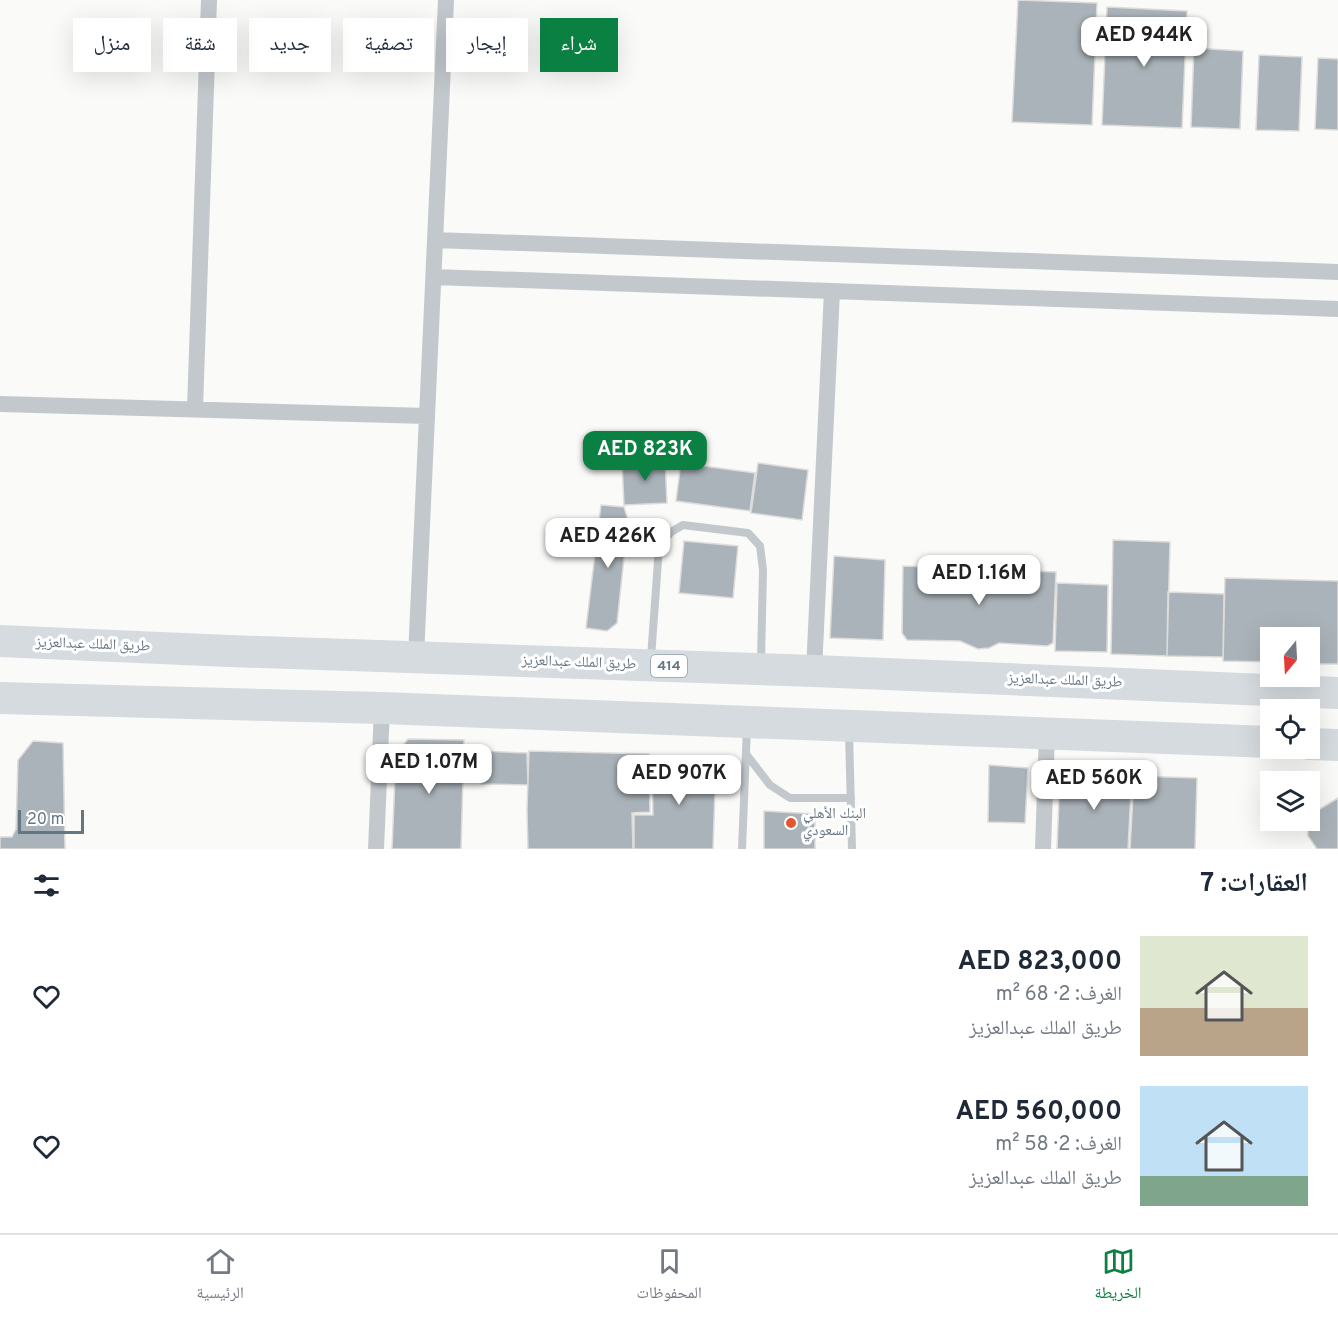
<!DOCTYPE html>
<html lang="ar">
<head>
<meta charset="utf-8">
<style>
	:root { --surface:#fff; --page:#f6f6f7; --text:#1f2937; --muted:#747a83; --line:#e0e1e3; --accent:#0b8043 }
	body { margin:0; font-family:Overpass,"Noto Naskh Arabic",sans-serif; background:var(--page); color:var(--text); direction:rtl; height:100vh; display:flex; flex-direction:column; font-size:22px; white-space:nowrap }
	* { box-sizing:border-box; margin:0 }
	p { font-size:20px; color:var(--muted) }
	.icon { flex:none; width:33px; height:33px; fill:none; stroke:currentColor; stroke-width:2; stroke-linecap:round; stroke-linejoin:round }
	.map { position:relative; height:849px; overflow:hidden; direction:ltr }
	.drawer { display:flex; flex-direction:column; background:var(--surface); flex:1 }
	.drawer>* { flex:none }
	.hud { position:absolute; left:18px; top:18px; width:600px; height:54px; direction:rtl; display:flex; gap:12px }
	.needle { width:39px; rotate:198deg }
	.fabs { position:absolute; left:1260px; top:627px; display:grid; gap:12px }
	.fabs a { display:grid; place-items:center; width:60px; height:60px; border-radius:0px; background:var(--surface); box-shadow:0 6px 24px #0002; font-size:30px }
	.scale { position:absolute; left:18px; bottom:15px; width:66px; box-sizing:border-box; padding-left:6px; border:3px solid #657683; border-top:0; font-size:16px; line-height:21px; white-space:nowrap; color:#657683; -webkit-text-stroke:4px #fff; paint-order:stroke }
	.price { position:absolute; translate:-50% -51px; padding:0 14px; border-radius:12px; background:#fff; color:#222; font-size:20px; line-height:39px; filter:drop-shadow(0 2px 3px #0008) }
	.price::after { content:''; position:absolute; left:50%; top:36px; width:18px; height:14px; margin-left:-9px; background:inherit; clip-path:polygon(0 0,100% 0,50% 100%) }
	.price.current { background:var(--accent); color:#fff }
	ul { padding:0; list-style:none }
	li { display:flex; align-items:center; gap:18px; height:150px; padding:0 30px }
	li span { display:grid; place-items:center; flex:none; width:168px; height:120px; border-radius:0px; color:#555 }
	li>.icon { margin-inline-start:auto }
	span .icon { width:72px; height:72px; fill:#fffc; stroke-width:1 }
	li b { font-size:26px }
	h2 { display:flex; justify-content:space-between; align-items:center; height:72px; padding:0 30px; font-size:26px }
	.chip { padding:0 21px; border-radius:0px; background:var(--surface); box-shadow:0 6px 24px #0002; font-size:21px; line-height:54px }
	.chip.current { background:var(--accent); color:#fff }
	.menu { display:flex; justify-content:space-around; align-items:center; height:84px; border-top:2px solid var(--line); background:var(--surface); font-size:16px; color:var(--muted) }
	.menu a { display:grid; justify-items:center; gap:3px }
	.menu .current { color:var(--accent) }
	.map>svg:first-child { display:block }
</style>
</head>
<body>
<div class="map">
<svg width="1338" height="849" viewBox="0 0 1338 849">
	<rect width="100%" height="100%" fill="#fafaf8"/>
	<path fill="#aab3b9" stroke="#dcdcda" stroke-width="1.5" d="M1018,0L1097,3L1092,125L1012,122Z
		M1107,7L1187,11L1182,128L1102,125Z
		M1194,48L1243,51L1240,129L1191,127Z
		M1259,55L1302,57L1299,131L1256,130Z
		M1318,58L1338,59V130L1315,129Z
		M665,460L667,503L624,505L622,462Z
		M681,463L755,473L750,511L676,501Z
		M758,463L808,470L802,520L751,513Z
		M601,505L624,507L628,520L617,623L607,631L586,628Z
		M1113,540L1170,542L1167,656L1111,654Z
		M684,541L738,546L733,598L679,593Z
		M834,556L885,560L883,640L830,638Z
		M903,566L1056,572L1053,643L1047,646L999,643L989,648L978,649L960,641L907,640L902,633Z
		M1225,578L1338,581V664H1310V638H1270V662L1223,661Z
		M1057,583L1108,585L1107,652L1055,651Z
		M1168,592L1224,594L1223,657L1167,656Z
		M408,739L464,740L461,849H392L396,754Z
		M33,741L63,743L65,849H0V837H12L16,829L18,760Z
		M482,751L527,753L528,785L481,784Z
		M529,751L649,754L650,812L632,813L633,849H528L527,810Z
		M652,759H716L713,849H634V815H653Z
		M989,765L1028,768L1025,823L988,822Z
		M1060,771L1132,774L1128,849H1057Z
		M1134,776L1197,778L1195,849H1130Z
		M1338,798V849H1317L1308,836L1307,820H1310V815Z
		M764,811L815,814V849H764Z"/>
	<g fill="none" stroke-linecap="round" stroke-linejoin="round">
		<path stroke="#c3c8cc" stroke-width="8" d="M651,658L659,547L671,532L683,525L748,533L760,546L763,570L761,662
			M849,732L852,849
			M746,754L770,785L790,798H851
			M742,849L747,727"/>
		<path stroke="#c3c8cc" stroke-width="16" d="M435,240L1338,272
			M434,277L1338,309
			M0,404L427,416
			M195,409L209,0
			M416,657L446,0
			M814,671L832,291
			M376,849L382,708
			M1043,849L1047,733"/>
		<path stroke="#d6dbdf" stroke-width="32" d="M0,641L229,651L814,671L1338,693
			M0,698L382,708L1270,742
			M1310,744L1338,745"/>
	</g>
	<circle fill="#e4572e" stroke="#fff" stroke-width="2" cx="791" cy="823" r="6"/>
	<g text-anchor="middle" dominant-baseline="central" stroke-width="6" stroke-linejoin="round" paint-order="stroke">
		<rect fill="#fff" stroke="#939fa8" stroke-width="1.5" x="651" y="655" width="36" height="22" rx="4.5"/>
		<g font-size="14" font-weight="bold" fill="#657683">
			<text x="669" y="666">414</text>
		</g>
		<g font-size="15" fill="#657683" stroke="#fff">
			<text transform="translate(93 645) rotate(2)">طريق الملك عبدالعزيز</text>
			<text transform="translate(579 663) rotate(2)">طريق الملك عبدالعزيز</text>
			<text transform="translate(1065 681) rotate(2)">طريق الملك عبدالعزيز</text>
		</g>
		<g font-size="15" fill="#657683" stroke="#fff" text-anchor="start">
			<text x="803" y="814">البنك الأهلي<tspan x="803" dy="17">السعودي</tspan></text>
		</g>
	</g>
</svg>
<div class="fabs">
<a><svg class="needle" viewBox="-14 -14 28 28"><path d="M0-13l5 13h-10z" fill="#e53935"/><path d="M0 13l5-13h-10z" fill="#747a83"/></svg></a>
<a><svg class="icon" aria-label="locate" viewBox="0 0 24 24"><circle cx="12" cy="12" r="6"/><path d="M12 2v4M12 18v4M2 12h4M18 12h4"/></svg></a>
<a><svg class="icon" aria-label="layers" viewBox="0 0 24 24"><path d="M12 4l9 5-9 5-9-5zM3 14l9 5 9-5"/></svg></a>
</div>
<div class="scale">20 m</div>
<b class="price" style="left:1144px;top:68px">AED 944K</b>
<b class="price current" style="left:645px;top:482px">AED 823K</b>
<b class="price" style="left:608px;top:569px">AED 426K</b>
<b class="price" style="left:979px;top:606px">AED 1.16M</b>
<b class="price" style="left:429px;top:795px">AED 1.07M</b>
<b class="price" style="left:679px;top:806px">AED 907K</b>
<b class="price" style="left:1094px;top:811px">AED 560K</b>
<div class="hud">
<a class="chip current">شراء</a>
<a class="chip">إيجار</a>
<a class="chip">تصفية</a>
<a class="chip">جديد</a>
<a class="chip">شقة</a>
<a class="chip">منزل</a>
</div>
</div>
<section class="drawer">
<h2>العقارات: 7<svg class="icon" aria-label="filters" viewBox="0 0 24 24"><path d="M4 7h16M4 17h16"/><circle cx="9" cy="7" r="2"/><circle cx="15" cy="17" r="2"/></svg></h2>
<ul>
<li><span style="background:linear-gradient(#dfe7d0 60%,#b9a48a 0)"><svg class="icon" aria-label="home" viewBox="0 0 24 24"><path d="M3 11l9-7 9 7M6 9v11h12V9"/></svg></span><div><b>AED 823,000</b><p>الغرف: 2 · 68 m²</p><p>طريق الملك عبدالعزيز</p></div><svg class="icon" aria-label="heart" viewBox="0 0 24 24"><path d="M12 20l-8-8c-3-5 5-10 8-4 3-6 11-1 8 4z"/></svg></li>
<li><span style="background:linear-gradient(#bfe0f5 75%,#7fa58c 0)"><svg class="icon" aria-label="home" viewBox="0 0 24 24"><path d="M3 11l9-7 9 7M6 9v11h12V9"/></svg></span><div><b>AED 560,000</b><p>الغرف: 2 · 58 m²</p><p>طريق الملك عبدالعزيز</p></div><svg class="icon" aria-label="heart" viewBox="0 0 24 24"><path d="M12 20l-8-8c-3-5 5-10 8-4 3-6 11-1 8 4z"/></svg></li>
</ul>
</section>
<nav class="menu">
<a class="current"><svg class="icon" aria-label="map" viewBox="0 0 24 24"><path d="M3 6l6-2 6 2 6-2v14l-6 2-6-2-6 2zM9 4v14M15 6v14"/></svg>الخريطة</a>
<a><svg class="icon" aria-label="saved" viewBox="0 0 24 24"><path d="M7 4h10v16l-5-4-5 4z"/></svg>المحفوظات</a>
<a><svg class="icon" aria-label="home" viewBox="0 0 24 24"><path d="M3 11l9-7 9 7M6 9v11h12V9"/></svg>الرئيسية</a>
</nav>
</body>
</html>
